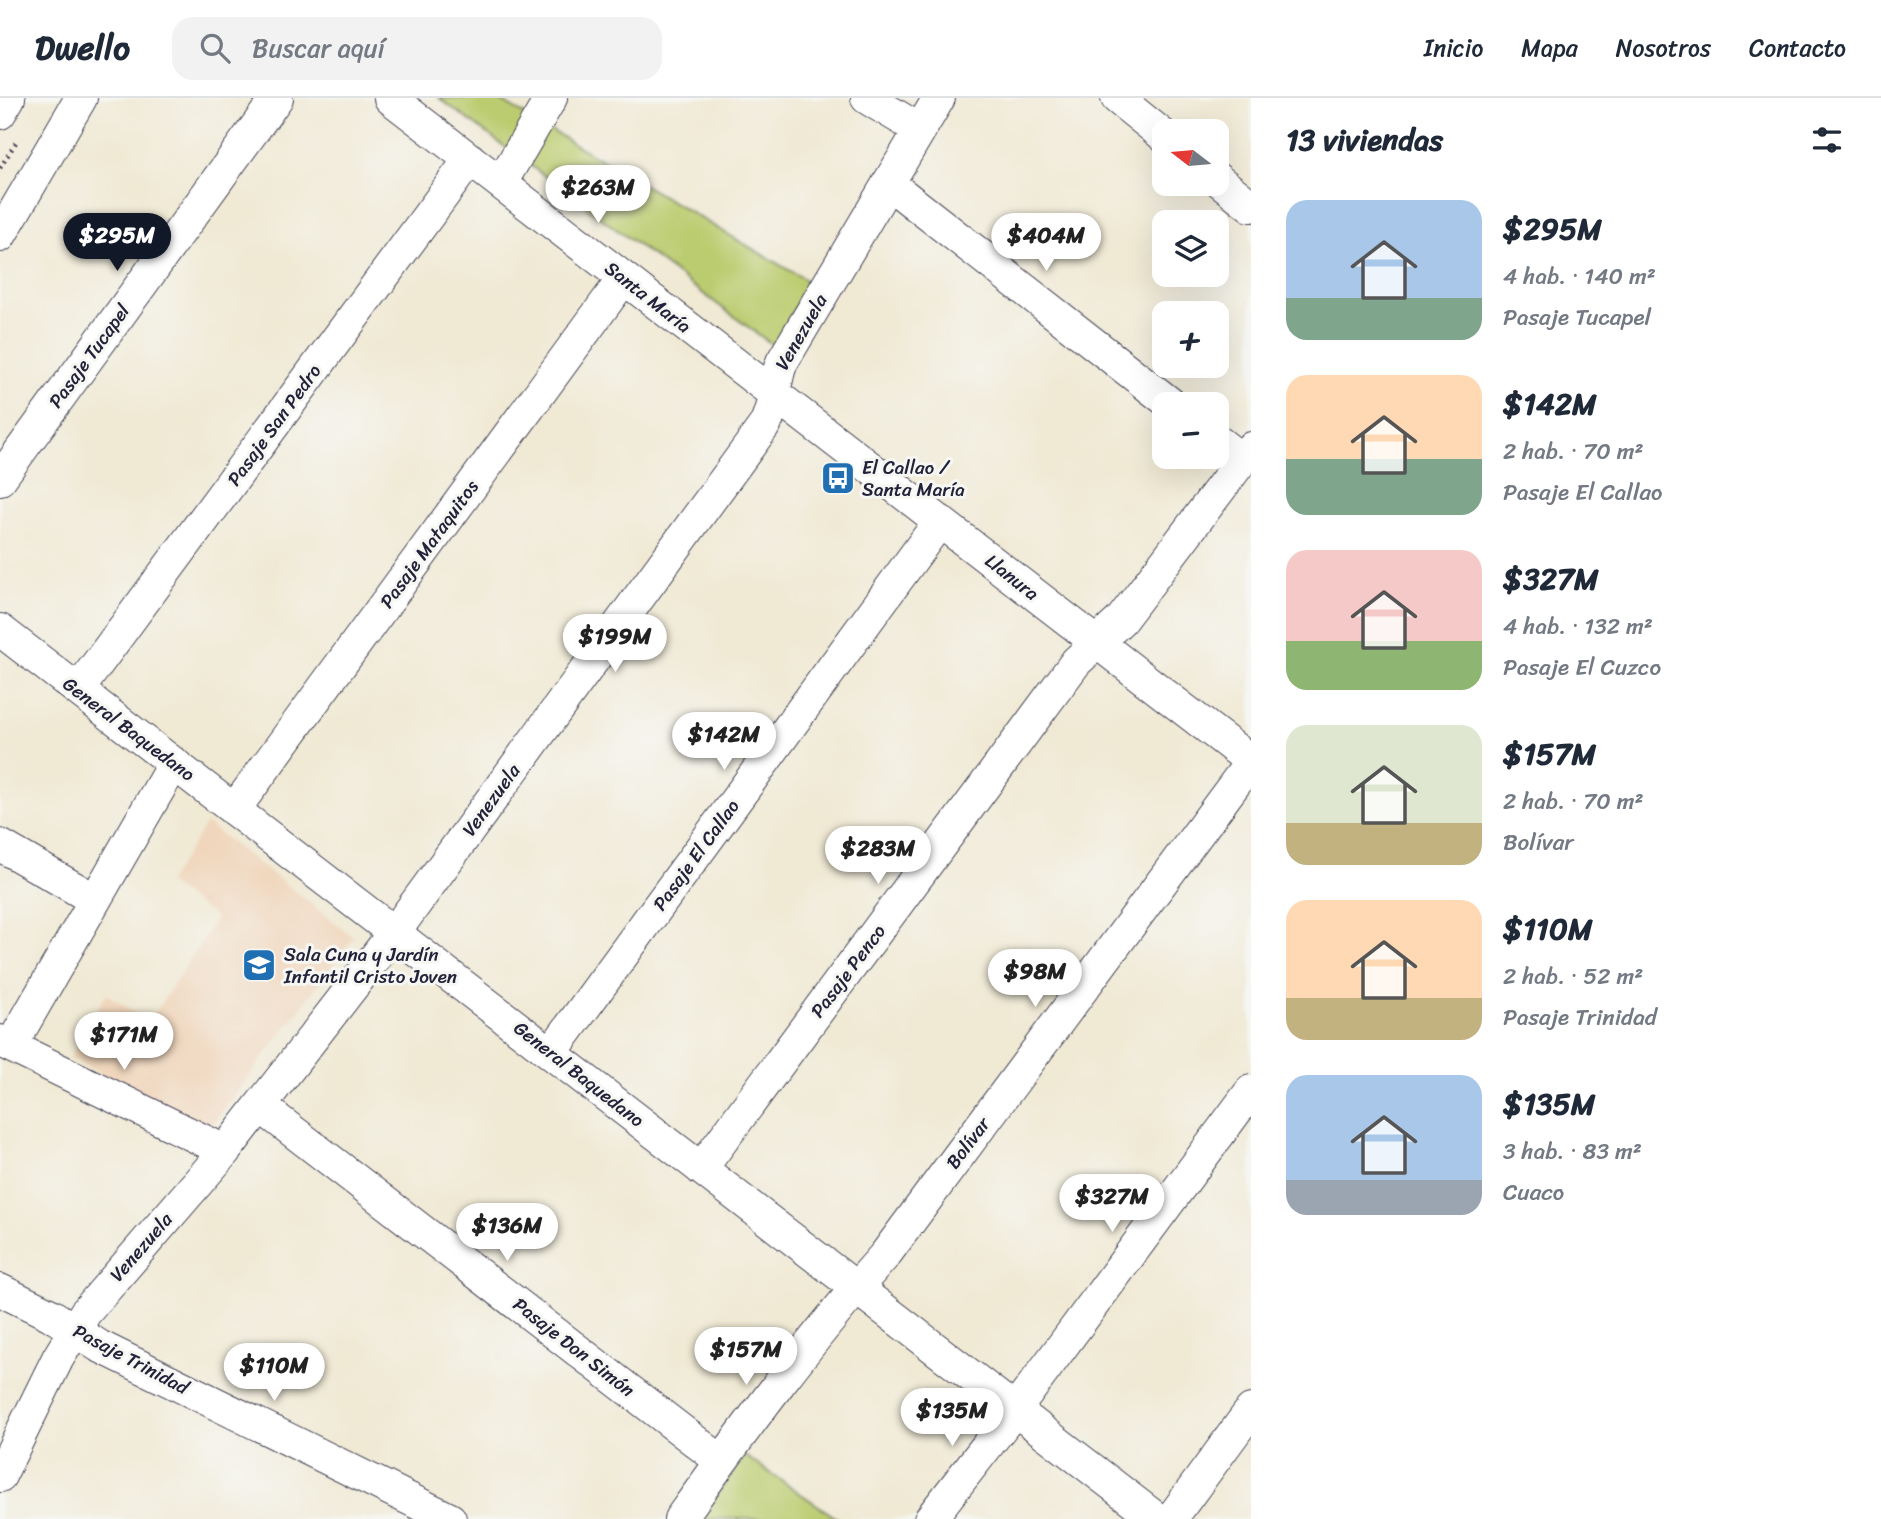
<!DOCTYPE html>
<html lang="es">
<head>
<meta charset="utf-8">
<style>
	:root { --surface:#fff; --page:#f2f2f3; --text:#1f2937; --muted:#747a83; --line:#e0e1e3; --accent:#111827 }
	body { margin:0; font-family:Sriracha,sans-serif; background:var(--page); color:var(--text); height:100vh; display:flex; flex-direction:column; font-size:26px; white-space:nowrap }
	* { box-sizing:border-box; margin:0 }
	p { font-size:23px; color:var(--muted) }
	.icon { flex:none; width:38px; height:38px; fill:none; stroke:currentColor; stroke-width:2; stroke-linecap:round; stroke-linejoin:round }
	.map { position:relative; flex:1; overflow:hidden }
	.side { display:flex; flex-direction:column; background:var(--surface); width:630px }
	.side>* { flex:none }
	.needle { width:46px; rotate:286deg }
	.controls { position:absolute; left:1152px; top:21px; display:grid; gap:14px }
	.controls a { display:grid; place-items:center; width:77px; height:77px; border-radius:14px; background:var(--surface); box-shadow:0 7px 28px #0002; font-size:35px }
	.price { position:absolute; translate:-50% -60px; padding:0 16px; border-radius:24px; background:#fff; color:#222; font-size:23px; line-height:46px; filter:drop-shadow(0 2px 4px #0008) }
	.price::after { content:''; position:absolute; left:50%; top:42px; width:21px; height:16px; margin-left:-10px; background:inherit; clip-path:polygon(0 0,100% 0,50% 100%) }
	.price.on { background:var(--accent); color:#fff }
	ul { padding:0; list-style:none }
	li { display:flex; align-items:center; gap:21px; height:175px; padding:0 35px }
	li span { display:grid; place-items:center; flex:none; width:196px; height:140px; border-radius:21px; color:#555 }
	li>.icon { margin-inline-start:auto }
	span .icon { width:84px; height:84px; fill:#fffc; stroke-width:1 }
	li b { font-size:30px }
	h2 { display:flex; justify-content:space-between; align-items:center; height:84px; padding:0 35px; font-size:30px }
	header { display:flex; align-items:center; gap:42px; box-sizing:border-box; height:98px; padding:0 35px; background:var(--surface); border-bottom:2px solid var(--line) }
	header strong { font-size:33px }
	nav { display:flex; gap:38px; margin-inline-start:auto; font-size:24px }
	.search { width:490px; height:63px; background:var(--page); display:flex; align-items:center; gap:18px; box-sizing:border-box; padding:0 24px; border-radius:21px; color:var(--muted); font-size:26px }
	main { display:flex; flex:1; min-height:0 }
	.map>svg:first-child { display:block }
</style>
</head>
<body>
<header>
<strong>Dwello</strong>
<div class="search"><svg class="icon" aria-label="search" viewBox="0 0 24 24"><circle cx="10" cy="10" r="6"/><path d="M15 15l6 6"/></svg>Buscar aquí</div>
<nav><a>Inicio</a><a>Mapa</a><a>Nosotros</a><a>Contacto</a></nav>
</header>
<main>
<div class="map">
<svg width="1251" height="1421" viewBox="0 0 1251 1421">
	<rect width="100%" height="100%" fill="#f6f6f2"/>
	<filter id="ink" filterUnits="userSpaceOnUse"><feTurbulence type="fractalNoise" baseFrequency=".0143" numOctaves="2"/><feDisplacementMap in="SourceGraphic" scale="14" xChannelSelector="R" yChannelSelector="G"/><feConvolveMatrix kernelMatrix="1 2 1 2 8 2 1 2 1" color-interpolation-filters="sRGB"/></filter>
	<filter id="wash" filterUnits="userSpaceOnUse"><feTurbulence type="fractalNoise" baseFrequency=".00686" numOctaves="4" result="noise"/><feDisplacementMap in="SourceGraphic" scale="28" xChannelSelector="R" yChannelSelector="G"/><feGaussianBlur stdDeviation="1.57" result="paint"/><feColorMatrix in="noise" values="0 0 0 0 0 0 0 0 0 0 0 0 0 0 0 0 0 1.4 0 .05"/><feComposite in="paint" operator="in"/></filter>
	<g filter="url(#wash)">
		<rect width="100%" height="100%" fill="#f0e9d4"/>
		<path fill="#f0d6bc" d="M206,725L354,839L210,1030L70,960L106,896L149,924L217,820L168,785Z"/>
		<path fill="#bbcc6f" stroke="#6e7755" stroke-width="2" d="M439,0H496L809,184L774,248Z
			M745,1358L838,1421H699Z"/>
	</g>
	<g filter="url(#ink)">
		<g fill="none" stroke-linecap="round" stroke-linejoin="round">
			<g stroke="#414052" stroke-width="34">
				<path id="minor" d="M390,0L1251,663
					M867,0L920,32
					M1117,0L1164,38
					M0,15L9,0
					M1216,80L1251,108
					M501,85L551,0
					M888,85L1171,306
					M0,138L81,0
					M1216,342L1242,362
					M0,381L277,0
					M0,532L1157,1421
					M78,592L470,61
					M234,712L624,180
					M0,747L95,802
					M0,943L225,1053
					M11,948L174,665
					M551,955L940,423
					M260,1008L721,1363
					M701,1071L1076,564L1121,522L1251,350
					M0,1192L51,1217L99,1248L450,1421
					M0,1378L58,1260L85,1215L225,1053L394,835L764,328C776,308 773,285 782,264L939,0
					M680,1421C744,1331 811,1240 885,1157L1251,664
					M930,1421L1015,1312L1251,993
					M1171,1421L1251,1312"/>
			</g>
			<path stroke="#414052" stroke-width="4.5" stroke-dasharray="2 5" stroke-linecap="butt" d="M0,70L18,41"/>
			<use href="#minor" stroke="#fff" stroke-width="32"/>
		</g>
	</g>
	<defs>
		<g id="bus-square" transform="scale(1.75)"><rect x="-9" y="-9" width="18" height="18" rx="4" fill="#1f6fb2" stroke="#f6f6f2"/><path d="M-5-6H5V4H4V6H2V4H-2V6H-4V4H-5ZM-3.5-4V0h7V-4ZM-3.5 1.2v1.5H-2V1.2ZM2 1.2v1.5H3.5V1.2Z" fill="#fff"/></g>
		<g id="school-square" transform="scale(1.75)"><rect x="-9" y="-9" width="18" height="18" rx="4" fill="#1f6fb2" stroke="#f6f6f2"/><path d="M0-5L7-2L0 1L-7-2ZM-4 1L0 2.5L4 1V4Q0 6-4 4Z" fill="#fff"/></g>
	</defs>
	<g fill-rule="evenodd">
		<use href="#bus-square" x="838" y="380"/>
		<use href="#school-square" x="259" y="867"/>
	</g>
	<g text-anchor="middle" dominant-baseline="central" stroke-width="6" stroke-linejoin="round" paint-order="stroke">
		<g font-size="19" fill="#22223b" stroke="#f6f6f2">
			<text transform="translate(648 199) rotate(38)">Santa María</text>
			<text transform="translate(801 234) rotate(-60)">Venezuela</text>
			<text transform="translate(89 258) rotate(-54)">Pasaje Tucapel</text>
			<text transform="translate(274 327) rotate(-54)">Pasaje San Pedro</text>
			<text transform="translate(429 446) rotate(-54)">Pasaje Mataquitos</text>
			<text transform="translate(1012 479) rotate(38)">Llanura</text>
			<text transform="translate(129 631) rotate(37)">General Baquedano</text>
			<text transform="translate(491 702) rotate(-54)">Venezuela</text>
			<text transform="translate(696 757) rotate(-54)">Pasaje El Callao</text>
			<text transform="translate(848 873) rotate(-53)">Pasaje Penco</text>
			<text transform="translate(579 976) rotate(38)">General Baquedano</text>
			<text transform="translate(968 1045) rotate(-53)">Bolívar</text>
			<text transform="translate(141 1149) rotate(-49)">Venezuela</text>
			<text transform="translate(574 1249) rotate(38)">Pasaje Don Simón</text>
			<text transform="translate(131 1261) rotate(28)">Pasaje Trinidad</text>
		</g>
		<g font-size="19" fill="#22223b" stroke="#f6f6f2" text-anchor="start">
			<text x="862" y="369">El Callao /<tspan x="862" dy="22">Santa María</tspan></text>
			<text x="284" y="856">Sala Cuna y Jardín<tspan x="284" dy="22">Infantil Cristo Joven</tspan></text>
		</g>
	</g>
</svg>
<div class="controls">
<a><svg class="needle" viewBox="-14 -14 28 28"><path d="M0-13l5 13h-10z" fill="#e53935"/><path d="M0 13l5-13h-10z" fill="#747a83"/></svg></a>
<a><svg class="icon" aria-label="layers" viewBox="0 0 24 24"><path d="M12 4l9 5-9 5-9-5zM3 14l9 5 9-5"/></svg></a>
<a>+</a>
<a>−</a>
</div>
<b class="price" style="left:598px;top:127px">$263M</b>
<b class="price on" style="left:117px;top:175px">$295M</b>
<b class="price" style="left:1046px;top:175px">$404M</b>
<b class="price" style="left:615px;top:576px">$199M</b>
<b class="price" style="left:724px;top:674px">$142M</b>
<b class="price" style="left:878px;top:788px">$283M</b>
<b class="price" style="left:1035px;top:911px">$98M</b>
<b class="price" style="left:124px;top:974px">$171M</b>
<b class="price" style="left:1112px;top:1136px">$327M</b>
<b class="price" style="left:507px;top:1165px">$136M</b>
<b class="price" style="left:746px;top:1289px">$157M</b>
<b class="price" style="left:274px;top:1305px">$110M</b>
<b class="price" style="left:952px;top:1350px">$135M</b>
</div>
<section class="side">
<h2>13 viviendas<svg class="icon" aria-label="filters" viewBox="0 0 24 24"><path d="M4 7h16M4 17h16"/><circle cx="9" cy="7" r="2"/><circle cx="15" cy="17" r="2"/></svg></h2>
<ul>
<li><span style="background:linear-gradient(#a9c7e8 70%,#7fa58c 0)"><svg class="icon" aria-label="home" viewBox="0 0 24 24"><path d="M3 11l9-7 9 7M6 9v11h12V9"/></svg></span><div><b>$295M</b><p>4 hab. · 140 m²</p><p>Pasaje Tucapel</p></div></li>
<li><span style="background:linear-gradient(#ffd9b3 60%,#7fa58c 0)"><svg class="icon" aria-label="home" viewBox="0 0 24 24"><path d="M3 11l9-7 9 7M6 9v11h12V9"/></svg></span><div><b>$142M</b><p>2 hab. · 70 m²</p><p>Pasaje El Callao</p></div></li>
<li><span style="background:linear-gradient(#f6c9c9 65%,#8fb573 0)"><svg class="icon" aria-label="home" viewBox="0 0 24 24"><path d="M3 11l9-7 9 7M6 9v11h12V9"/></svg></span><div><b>$327M</b><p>4 hab. · 132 m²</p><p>Pasaje El Cuzco</p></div></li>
<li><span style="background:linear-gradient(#dfe7d0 70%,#c2b280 0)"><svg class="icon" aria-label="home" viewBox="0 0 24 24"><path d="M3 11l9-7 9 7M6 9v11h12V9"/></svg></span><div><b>$157M</b><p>2 hab. · 70 m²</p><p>Bolívar</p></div></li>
<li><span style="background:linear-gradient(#ffd9b3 70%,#c2b280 0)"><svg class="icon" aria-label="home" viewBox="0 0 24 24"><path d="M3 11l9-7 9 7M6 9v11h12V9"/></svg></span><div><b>$110M</b><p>2 hab. · 52 m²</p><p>Pasaje Trinidad</p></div></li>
<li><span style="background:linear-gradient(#a9c7e8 75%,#9aa5b1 0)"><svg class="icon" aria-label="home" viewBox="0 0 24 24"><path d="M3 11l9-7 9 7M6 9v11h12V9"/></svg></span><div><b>$135M</b><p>3 hab. · 83 m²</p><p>Cuaco</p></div></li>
</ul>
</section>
</main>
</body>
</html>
